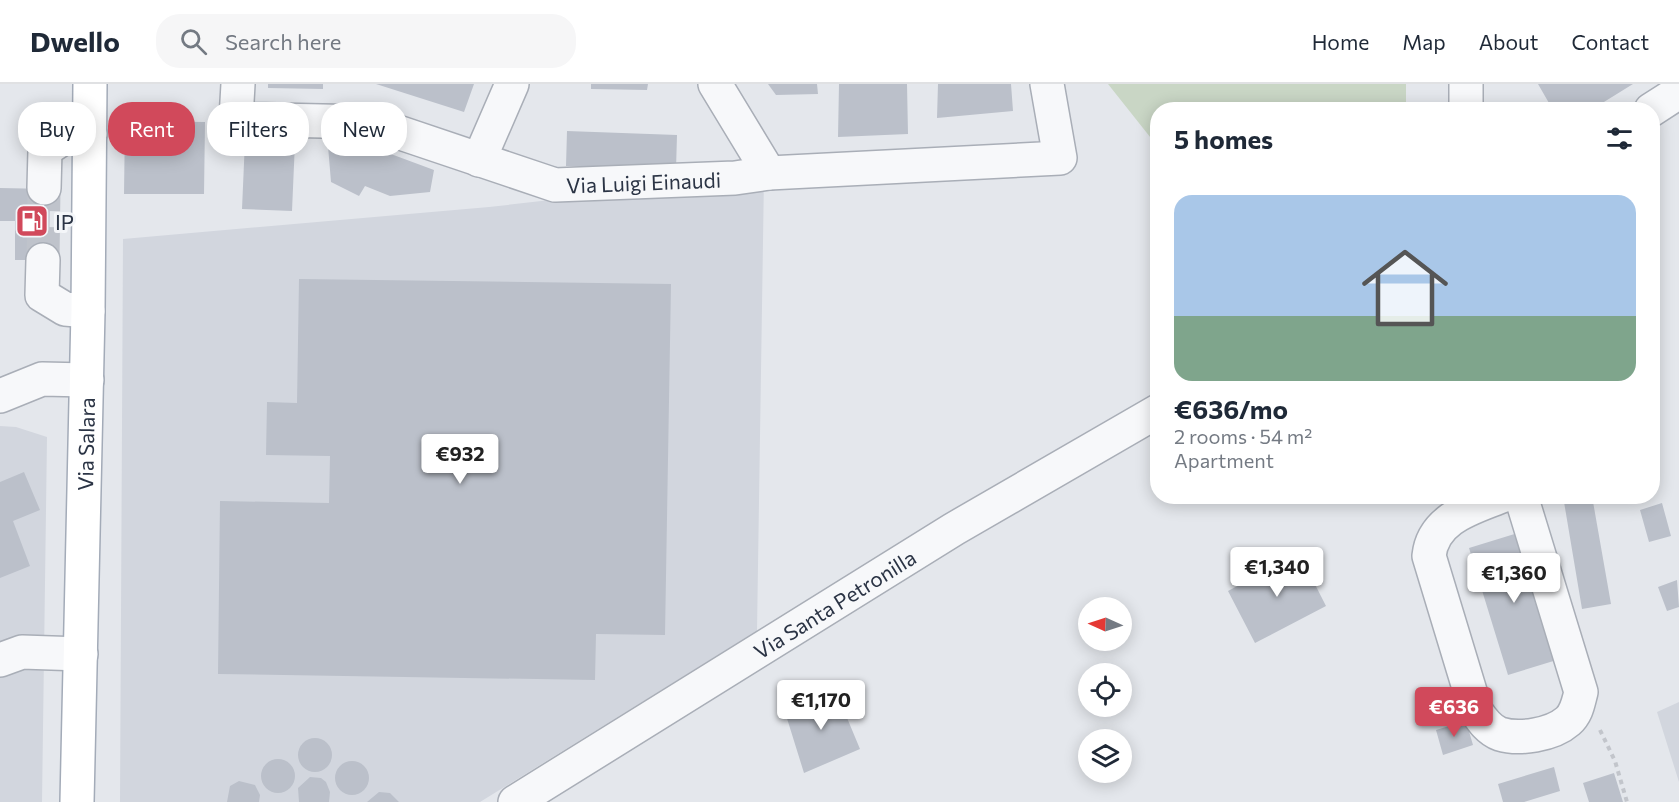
<!DOCTYPE html>
<html lang="en">
<head>
<meta charset="utf-8">
<style>
	:root { --surface:#fff; --page:#f6f6f7; --text:#1f2937; --muted:#747a83; --line:#e0e1e3; --accent:#d1495b }
	body { margin:0; font-family:Commissioner,sans-serif; background:var(--page); color:var(--text); height:100vh; display:flex; flex-direction:column; font-size:22px; white-space:nowrap }
	* { box-sizing:border-box; margin:0 }
	p { font-size:20px; color:var(--muted) }
	.icon { flex:none; width:33px; height:33px; fill:none; stroke:currentColor; stroke-width:2; stroke-linecap:round; stroke-linejoin:round }
	.map { position:relative; flex:1; overflow:hidden }
	.panel { position:absolute; left:1150px; top:18px; width:510px; height:402px; display:flex; flex-direction:column; background:var(--surface); border-radius:24px; box-shadow:0 3px 15px #0003 }
	.panel>* { flex:none }
	.top-card { position:absolute; left:18px; top:18px; width:570px; height:54px; display:flex; gap:12px }
	.needle { width:39px; rotate:273deg }
	.fabs { position:absolute; left:1078px; top:513px; display:grid; gap:12px }
	.fabs a { display:grid; place-items:center; width:54px; height:54px; border-radius:50%; background:var(--surface); box-shadow:0 3px 15px #0003; font-size:30px }
	.price { position:absolute; translate:-50% -51px; padding:0 14px; border-radius:6px; background:#fff; color:#222; font-size:20px; line-height:39px; filter:drop-shadow(0 2px 3px #0008) }
	.price::after { content:''; position:absolute; left:50%; top:36px; width:18px; height:14px; margin-left:-9px; background:inherit; clip-path:polygon(0 0,100% 0,50% 100%) }
	.price.current { background:var(--accent); color:#fff }
	ul { padding:0; list-style:none }
	li { display:grid; align-content:center; gap:12px; height:318px; padding:0 24px }
	li+li { border-top:2px solid var(--line) }
	li span { display:grid; place-items:center; height:186px; border-radius:18px; color:#555 }
	li>.icon { margin-inline-start:auto }
	span .icon { width:108px; height:108px; fill:#fffc; stroke-width:1 }
	li b { font-size:26px }
	h2 { display:flex; justify-content:space-between; align-items:center; height:72px; padding:0 24px; font-size:26px }
	.tag { padding:0 21px; border-radius:24px; background:var(--surface); box-shadow:0 3px 15px #0003; font-size:21px; line-height:54px }
	.tag.current { background:var(--accent); color:#fff }
	header { display:flex; align-items:center; gap:36px; box-sizing:border-box; height:84px; padding:0 30px; background:var(--surface); border-bottom:2px solid var(--line) }
	header strong { font-size:28px }
	nav { display:flex; gap:33px; margin-inline-start:auto; font-size:21px }
	.search { width:420px; height:54px; background:var(--page); display:flex; align-items:center; gap:15px; box-sizing:border-box; padding:0 21px; border-radius:24px; color:var(--muted); font-size:22px }
	.map>svg:first-child { display:block }
</style>
</head>
<body>
<header>
<strong>Dwello</strong>
<div class="search"><svg class="icon" aria-label="search" viewBox="0 0 24 24"><circle cx="10" cy="10" r="6"/><path d="M15 15l6 6"/></svg>Search here</div>
<nav><a>Home</a><a>Map</a><a>About</a><a>Contact</a></nav>
</header>
<div class="map">
<svg width="1679" height="718" viewBox="0 0 1679 718">
	<rect width="100%" height="100%" fill="#e4e7ec"/>
	<path fill="#d2d6de" d="M764,92L757,547L480,718H120L123,155L489,123Z
		M0,342L16,343L47,353L42,718H0Z
		M1679,618V698L1657,628Z"/>
	<path fill="#c9d6c5" d="M1108,0H1406V25L1158,26V63Z"/>
	<path fill="#bbc0ca" d="M268,0H323V5L268,4Z
		M376,0H474L464,28Z
		M591,0H648L647,6L591,5Z
		M768,0H817L818,10L776,11Z
		M839,0H907L908,50L838,53Z
		M938,0H1011L1013,27L937,34Z
		M1538,0H1633L1591,26H1553Z
		M125,37L205,38L204,110H124Z
		M567,47L677,51L676,86L566,82Z
		M245,56L295,58L292,127L242,125Z
		M328,62H359L370,66L372,63L434,86L430,108L390,112L365,102L359,112L331,98Z
		M0,104L50,105L49,176H15V137H0Z
		M299,195L671,200L665,551L596,550L595,596L218,590L220,417L329,419L330,372L266,371L267,318L297,319Z
		M24,388L40,426L13,437L30,482L0,494V398Z
		M1563,412H1592L1611,520L1582,525Z
		M1662,419L1671,452L1649,458L1640,426Z
		M1521,448L1560,575L1508,591L1469,464Z
		M1299,469L1326,522L1255,559L1228,507Z
		M1677,496L1679,523L1667,527L1658,503Z
		M835,605L860,665L804,689L785,628Z
		M1466,637L1473,661L1443,671L1436,646Z
		M298 671a17 17 0 1 1 34 0a17 17 0 1 1-34 0Z
		M261 692a17 17 0 1 1 34 0a17 17 0 1 1-34 0Z
		M335 694a17 17 0 1 1 34 0a17 17 0 1 1-34 0Z
		M1554,683L1560,707L1524,718H1503L1498,700Z
		M1614,689L1623,718H1589L1583,699Z
		M310,693L321,694L326,698L330,708L329,718H299L298,704Z
		M239,697L255,701L260,711L259,718H227L230,702Z
		M379,708L390,709L399,718H367Z"/>
	<g fill="none" stroke-linecap="round" stroke-linejoin="round">
		<path stroke="#bfc3cb" stroke-width="33" stroke-dasharray="33 16" stroke-linecap="butt" d="M43,176L44,104"/>
		<g stroke="#a9aeb7" stroke-width="36">
			<g id="minor">
				<path id="s1" d="M238,0L236,35L368,38L555,101L735,94L769,89L1060,74L1047,0"/>
				<path d="M715,0L769,89"/>
				<path d="M1466,26V0"/>
				<path d="M1651,26L1679,8"/>
				<path d="M479,76L512,0"/>
				<path d="M44,104L45,66L68,51L90,50"/>
				<path d="M43,176L42,211L65,225L88,227"/>
				<path d="M0,312L42,295L87,296"/>
				<path d="M1502,412C1472,424 1433,434 1429,472L1476,627C1482,636 1489,646 1500,650C1519,656 1552,651 1568,637C1577,629 1578,619 1581,608L1521,412"/>
				<path d="M0,576L22,568L81,570"/>
				<path id="s2" d="M515,718L954,445L1158,327"/>
			</g>
		</g>
		<g stroke="#a3abb8" stroke-width="36">
			<g id="major">
				<path id="s3" d="M77,718L88,227L90,0"/>
			</g>
		</g>
		<path stroke="#c2c5cb" stroke-width="4" stroke-dasharray="4.5 4.5" stroke-linecap="butt" d="M1600,646L1615,677L1627,718"/>
		<use href="#minor" stroke="#f7f8fa" stroke-width="33"/>
		<use href="#major" stroke="#fff" stroke-width="33"/>
	</g>
	<defs>
		<g id="fuel-square" transform="scale(1.725)"><rect x="-9" y="-9" width="18" height="18" rx="4" fill="#d1495b" stroke="#f4f6f9"/><path d="M-5.5-6h7V0h2V4h1.3V-2.5L3-4.5l.8-.8L6-3V5H2.5V1h-1V6h-7ZM-4.2-4.7v3.2H.2V-4.7Z" fill="#fff"/></g>
	</defs>
	<g fill-rule="evenodd">
		<use href="#fuel-square" x="32" y="137"/>
	</g>
	<g text-anchor="middle" dominant-baseline="central" stroke-width="6" stroke-linejoin="round" paint-order="stroke">
		<g font-size="21" fill="#2b3445" stroke="#f4f6f9">
			<text stroke="none"><textPath href="#s1" startOffset="453">Via Luigi Einaudi</textPath></text>
			<text stroke="none"><textPath href="#s3" startOffset="358">Via Salara</textPath></text>
			<text stroke="none"><textPath href="#s2" startOffset="376">Via Santa Petronilla</textPath></text>
		</g>
		<g font-size="21" fill="#2b3445" stroke="#f4f6f9" text-anchor="start">
			<text x="55" y="137">IP</text>
		</g>
	</g>
</svg>
<div class="fabs">
<a><svg class="needle" viewBox="-14 -14 28 28"><path d="M0-13l5 13h-10z" fill="#e53935"/><path d="M0 13l5-13h-10z" fill="#747a83"/></svg></a>
<a><svg class="icon" aria-label="locate" viewBox="0 0 24 24"><circle cx="12" cy="12" r="6"/><path d="M12 2v4M12 18v4M2 12h4M18 12h4"/></svg></a>
<a><svg class="icon" aria-label="layers" viewBox="0 0 24 24"><path d="M12 4l9 5-9 5-9-5zM3 14l9 5 9-5"/></svg></a>
</div>
<b class="price" style="left:460px;top:401px">€932</b>
<b class="price" style="left:1277px;top:514px">€1,340</b>
<b class="price" style="left:1514px;top:520px">€1,360</b>
<b class="price" style="left:821px;top:647px">€1,170</b>
<b class="price current" style="left:1454px;top:654px">€636</b>
<div class="top-card">
<a class="tag">Buy</a>
<a class="tag current">Rent</a>
<a class="tag">Filters</a>
<a class="tag">New</a>
</div>
<section class="panel">
<h2>5 homes<svg class="icon" aria-label="filters" viewBox="0 0 24 24"><path d="M4 7h16M4 17h16"/><circle cx="9" cy="7" r="2"/><circle cx="15" cy="17" r="2"/></svg></h2>
<ul>
<li><span style="background:linear-gradient(#a9c7e8 65%,#7fa58c 0)"><svg class="icon" aria-label="home" viewBox="0 0 24 24"><path d="M3 11l9-7 9 7M6 9v11h12V9"/></svg></span><div><b>€636/mo</b><p>2 rooms · 54 m²</p><p>Apartment</p></div></li>
</ul>
</section>
</div>
</body>
</html>
